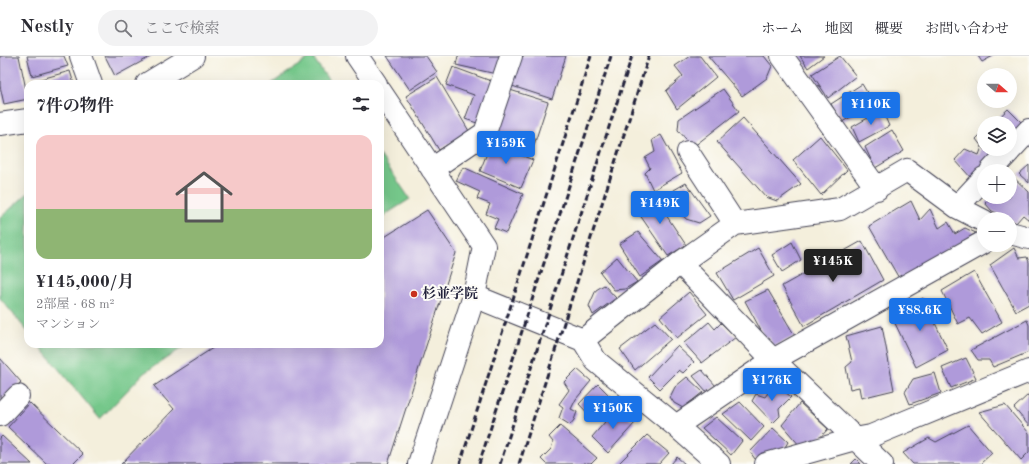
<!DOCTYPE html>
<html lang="ja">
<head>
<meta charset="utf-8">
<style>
	:root { --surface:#fff; --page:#f2f2f3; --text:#2b2b33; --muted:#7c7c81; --line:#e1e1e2; --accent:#1a73e8 }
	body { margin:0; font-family:"Old Standard TT","Noto Serif JP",serif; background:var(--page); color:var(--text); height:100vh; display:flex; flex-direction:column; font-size:15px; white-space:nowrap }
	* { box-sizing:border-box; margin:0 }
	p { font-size:13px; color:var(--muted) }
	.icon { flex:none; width:22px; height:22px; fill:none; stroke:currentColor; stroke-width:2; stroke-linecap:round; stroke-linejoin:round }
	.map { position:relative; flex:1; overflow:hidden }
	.sheet { position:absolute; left:24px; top:24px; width:360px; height:268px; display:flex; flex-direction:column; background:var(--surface); border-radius:12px; box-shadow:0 4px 16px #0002 }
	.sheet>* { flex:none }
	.needle { width:26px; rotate:110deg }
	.controls { position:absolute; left:977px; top:12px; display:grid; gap:8px }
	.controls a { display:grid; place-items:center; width:40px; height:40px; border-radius:50%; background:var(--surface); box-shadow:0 4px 16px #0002; font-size:20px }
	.price { position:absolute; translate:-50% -34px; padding:0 9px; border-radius:4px; background:var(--accent); color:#fff; font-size:13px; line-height:26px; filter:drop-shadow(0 1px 2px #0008) }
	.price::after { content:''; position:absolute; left:50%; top:24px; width:12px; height:9px; margin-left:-6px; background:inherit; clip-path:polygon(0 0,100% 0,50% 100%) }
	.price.selected { background:#222; color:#fff }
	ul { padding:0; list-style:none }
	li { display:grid; align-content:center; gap:8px; height:212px; padding:0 12px }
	li span { display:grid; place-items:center; height:124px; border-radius:12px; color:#555 }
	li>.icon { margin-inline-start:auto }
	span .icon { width:72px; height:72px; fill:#fffc; stroke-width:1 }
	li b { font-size:17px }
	h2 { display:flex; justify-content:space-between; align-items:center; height:48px; padding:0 12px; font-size:17px }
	header { display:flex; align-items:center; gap:24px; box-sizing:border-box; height:56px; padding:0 20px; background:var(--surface); border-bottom:1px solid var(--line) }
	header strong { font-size:19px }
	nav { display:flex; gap:22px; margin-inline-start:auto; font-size:14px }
	.search { width:280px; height:36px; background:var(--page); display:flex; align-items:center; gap:10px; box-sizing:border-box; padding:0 14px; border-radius:22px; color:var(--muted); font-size:15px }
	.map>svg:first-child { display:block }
</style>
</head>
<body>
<header>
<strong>Nestly</strong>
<div class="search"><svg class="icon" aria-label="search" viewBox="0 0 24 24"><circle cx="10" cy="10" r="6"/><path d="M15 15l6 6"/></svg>ここで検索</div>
<nav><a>ホーム</a><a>地図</a><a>概要</a><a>お問い合わせ</a></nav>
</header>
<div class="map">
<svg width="1029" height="408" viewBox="0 0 1029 408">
	<rect width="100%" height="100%" fill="#fdfcf7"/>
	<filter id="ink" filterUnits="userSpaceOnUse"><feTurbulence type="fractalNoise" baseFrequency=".025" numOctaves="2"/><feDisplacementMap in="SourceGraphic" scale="8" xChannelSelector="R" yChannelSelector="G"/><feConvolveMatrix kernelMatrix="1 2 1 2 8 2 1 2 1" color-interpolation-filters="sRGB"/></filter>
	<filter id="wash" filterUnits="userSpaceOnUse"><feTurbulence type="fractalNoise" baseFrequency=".012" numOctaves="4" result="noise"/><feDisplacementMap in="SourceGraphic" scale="16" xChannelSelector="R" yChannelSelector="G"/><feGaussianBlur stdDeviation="0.9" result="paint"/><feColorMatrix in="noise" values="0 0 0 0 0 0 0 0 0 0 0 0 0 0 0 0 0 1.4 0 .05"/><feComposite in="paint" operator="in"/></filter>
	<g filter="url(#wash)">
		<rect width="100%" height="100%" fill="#f4efdc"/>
		<path fill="#74c78a" stroke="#4b7462" d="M312,0L331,28H271Z
			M380,99L410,143L380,162Z
			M28,137V276L0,242V162Z
			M38,288H188L144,317L100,363Z"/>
		<g id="blocks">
			<path fill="#af9ada" d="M0,0H19L28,43L4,48L0,30Z
				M27,0H64L68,10L32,20Z
				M105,0H152L115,20Z
				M387,0H426L437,16L410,34Z
				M458,0H505L501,19L456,9Z
				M519,0H566L552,43L509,29Z
				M690,0H700L716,21L677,53L666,35L683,20L675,10Z
				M708,0H764L772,10L767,22L742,40Z
				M800,0H824L808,12Z
				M840,0L856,20L828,42L812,18Z
				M978,0H993L982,6Z
				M453,11L499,28L483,69L465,63L474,39L446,29Z
				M70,15L74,28H34V25Z
				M437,21L469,75L439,94L406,40Z
				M862,28L874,48L842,66L831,48Z
				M723,33L739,55L693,91L678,74L679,63Z
				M510,34L548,46L533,92L494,79Z
				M1008,53L1024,69L1010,83V67H993Z
				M882,54L889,70L859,86L852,71Z
				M743,62L801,128L777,145L766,141L717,86Z
				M892,74L904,95L875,112L865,91Z
				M984,75V93H1001L972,123L955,104L965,93L979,99L982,91L976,83Z
				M661,79L682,117L653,134L645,117L650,112L645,102L655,96L652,84Z
				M820,80L847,114L821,139L793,104Z
				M491,87L533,104L521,132L480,115Z
				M1029,109V127L1019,118Z
				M463,111L523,138L506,177L494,172L498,163L486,158L490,148L477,143L480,136L456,125Z
				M1012,120L1029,136V164L1023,159L1016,167L1010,163L992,155L985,147L991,141H1010V122Z
				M686,127L710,160L699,167L686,163L667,138Z
				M652,138L686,189L668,200L633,149Z
				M911,145L920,164L930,153L939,172L948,166L955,178L965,172L976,177L900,224L869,170Z
				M427,154L456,197L388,408H121L174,353L154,330L219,288H380V184Z
				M638,176L663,205L640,221L619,188Z
				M862,185L883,224L804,270L782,230Z
				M792,186L801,204L782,216L772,199Z
				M758,192L774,220L733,244L717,217Z
				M1014,192L1019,202L1027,201L1029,206V248L1016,255L990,209Z
				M617,201L637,226L625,233L614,234L600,216Z
				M974,216L1002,266L982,278L970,262L958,268L942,235Z
				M604,229L616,242L593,259L589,250L596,234Z
				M768,234L795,280L773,291L769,281L765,282L745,245Z
				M689,236L707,258L677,282L660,261Z
				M923,242L948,294L916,311L891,259Z
				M1027,264L1029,269V296L993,311L989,304H978L971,294Z
				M655,266L671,283L635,314L620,293Z
				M709,266L715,273L721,267L736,281L702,307L684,287Z
				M882,270L894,334L861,342L859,331L850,333L846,311L852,306L846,280Z
				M677,290L694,306L683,317L679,314L660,333L648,321Z
				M0,302L21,326L0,345Z
				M966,302L976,322L951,332L942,312Z
				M577,313L591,325L576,343L571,353L577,356L574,364L570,369L559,362L563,351L559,348L569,334L564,326Z
				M702,314L716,330L707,336L693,320Z
				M935,317L941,337L910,348L905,336L913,323Z
				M687,321L703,336L683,352L674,347L670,341L675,331Z
				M775,327L791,341L779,353L780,360L773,367L752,345L756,338L765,341Z
				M598,328L613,343L594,364L579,348Z
				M1029,338V370L1014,352Z
				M740,346L764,371L751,385L723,358Z
				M30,347L83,398L73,408H47L8,371Z
				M800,347L828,373L814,388L800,390L782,369Z
				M1005,349L1029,377V396L1021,404L979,356Z
				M618,351L635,367L608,397L592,381Z
				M716,361L742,385L731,399L702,372Z
				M968,369L992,397L980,408H913L903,397L929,382L936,386Z
				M560,370L597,402L591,408H546L541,403L551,393L553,386L549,381Z
				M773,372L788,386L781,398L755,403L750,396Z
				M647,379L669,397L659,408H618Z
				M2,380L32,408H0V382Z
				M677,401L685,408H671Z
				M856,403L861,408H851Z"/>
		</g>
	</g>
	<g filter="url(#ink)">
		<use href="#blocks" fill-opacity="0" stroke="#424153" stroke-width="1"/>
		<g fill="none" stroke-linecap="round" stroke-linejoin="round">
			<g stroke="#424153" stroke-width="24">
				<path id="minor" d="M81,0L91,28
					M357,0L376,28
					M782,0L877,133
					M147,28L193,0
					M380,35L484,190L474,240L419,408
					M0,68L28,64
					M688,96L735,168
					M432,113L485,77L511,0
					M991,115L1029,74
					M957,151L984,122
					M1010,177L1029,182
					M680,207L773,304L882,408
					M474,240L583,284L596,305L676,370L719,408
					M583,284L680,207L735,168L840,153L907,114L957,151L984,165
					M0,359L18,340
					M676,370L773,304L984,186
					M766,408L855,383L871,380L1029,315"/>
			</g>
			<use href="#minor" stroke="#fff" stroke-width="22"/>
			<path stroke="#22223b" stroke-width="3" stroke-dasharray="6 3" stroke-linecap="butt" d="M460,408L591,0
				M479,408L611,0
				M500,408L632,0
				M519,408L649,0"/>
		</g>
	</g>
	<circle fill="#c8321e" stroke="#fdfcf7" stroke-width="1.5" cx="414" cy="238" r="4"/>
	<g text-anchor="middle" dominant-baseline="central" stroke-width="4" stroke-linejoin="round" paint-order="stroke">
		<g font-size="14" font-weight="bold" fill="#22223b" stroke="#fdfcf7" text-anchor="start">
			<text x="422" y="238">杉並学院</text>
		</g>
	</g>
</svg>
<div class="controls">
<a><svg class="needle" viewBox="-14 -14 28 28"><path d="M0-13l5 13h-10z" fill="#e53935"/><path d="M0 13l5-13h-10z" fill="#7c7c81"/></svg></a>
<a><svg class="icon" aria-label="layers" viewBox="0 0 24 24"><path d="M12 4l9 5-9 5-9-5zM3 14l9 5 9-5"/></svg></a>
<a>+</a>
<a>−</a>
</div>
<b class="price" style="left:871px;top:70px">¥110K</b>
<b class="price" style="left:506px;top:109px">¥159K</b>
<b class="price" style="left:660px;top:169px">¥149K</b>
<b class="price selected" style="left:833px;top:227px">¥145K</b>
<b class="price" style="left:920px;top:276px">¥88.6K</b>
<b class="price" style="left:772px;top:346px">¥176K</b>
<b class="price" style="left:613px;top:374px">¥150K</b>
<section class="sheet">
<h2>7件の物件<svg class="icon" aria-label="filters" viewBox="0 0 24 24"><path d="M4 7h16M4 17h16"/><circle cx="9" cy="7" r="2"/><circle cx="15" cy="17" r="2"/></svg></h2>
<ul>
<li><span style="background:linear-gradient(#f6c9c9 60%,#8fb573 0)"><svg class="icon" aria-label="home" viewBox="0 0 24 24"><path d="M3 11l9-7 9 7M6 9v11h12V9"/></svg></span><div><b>¥145,000/月</b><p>2部屋 · 68 m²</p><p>マンション</p></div></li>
</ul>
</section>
</div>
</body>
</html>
